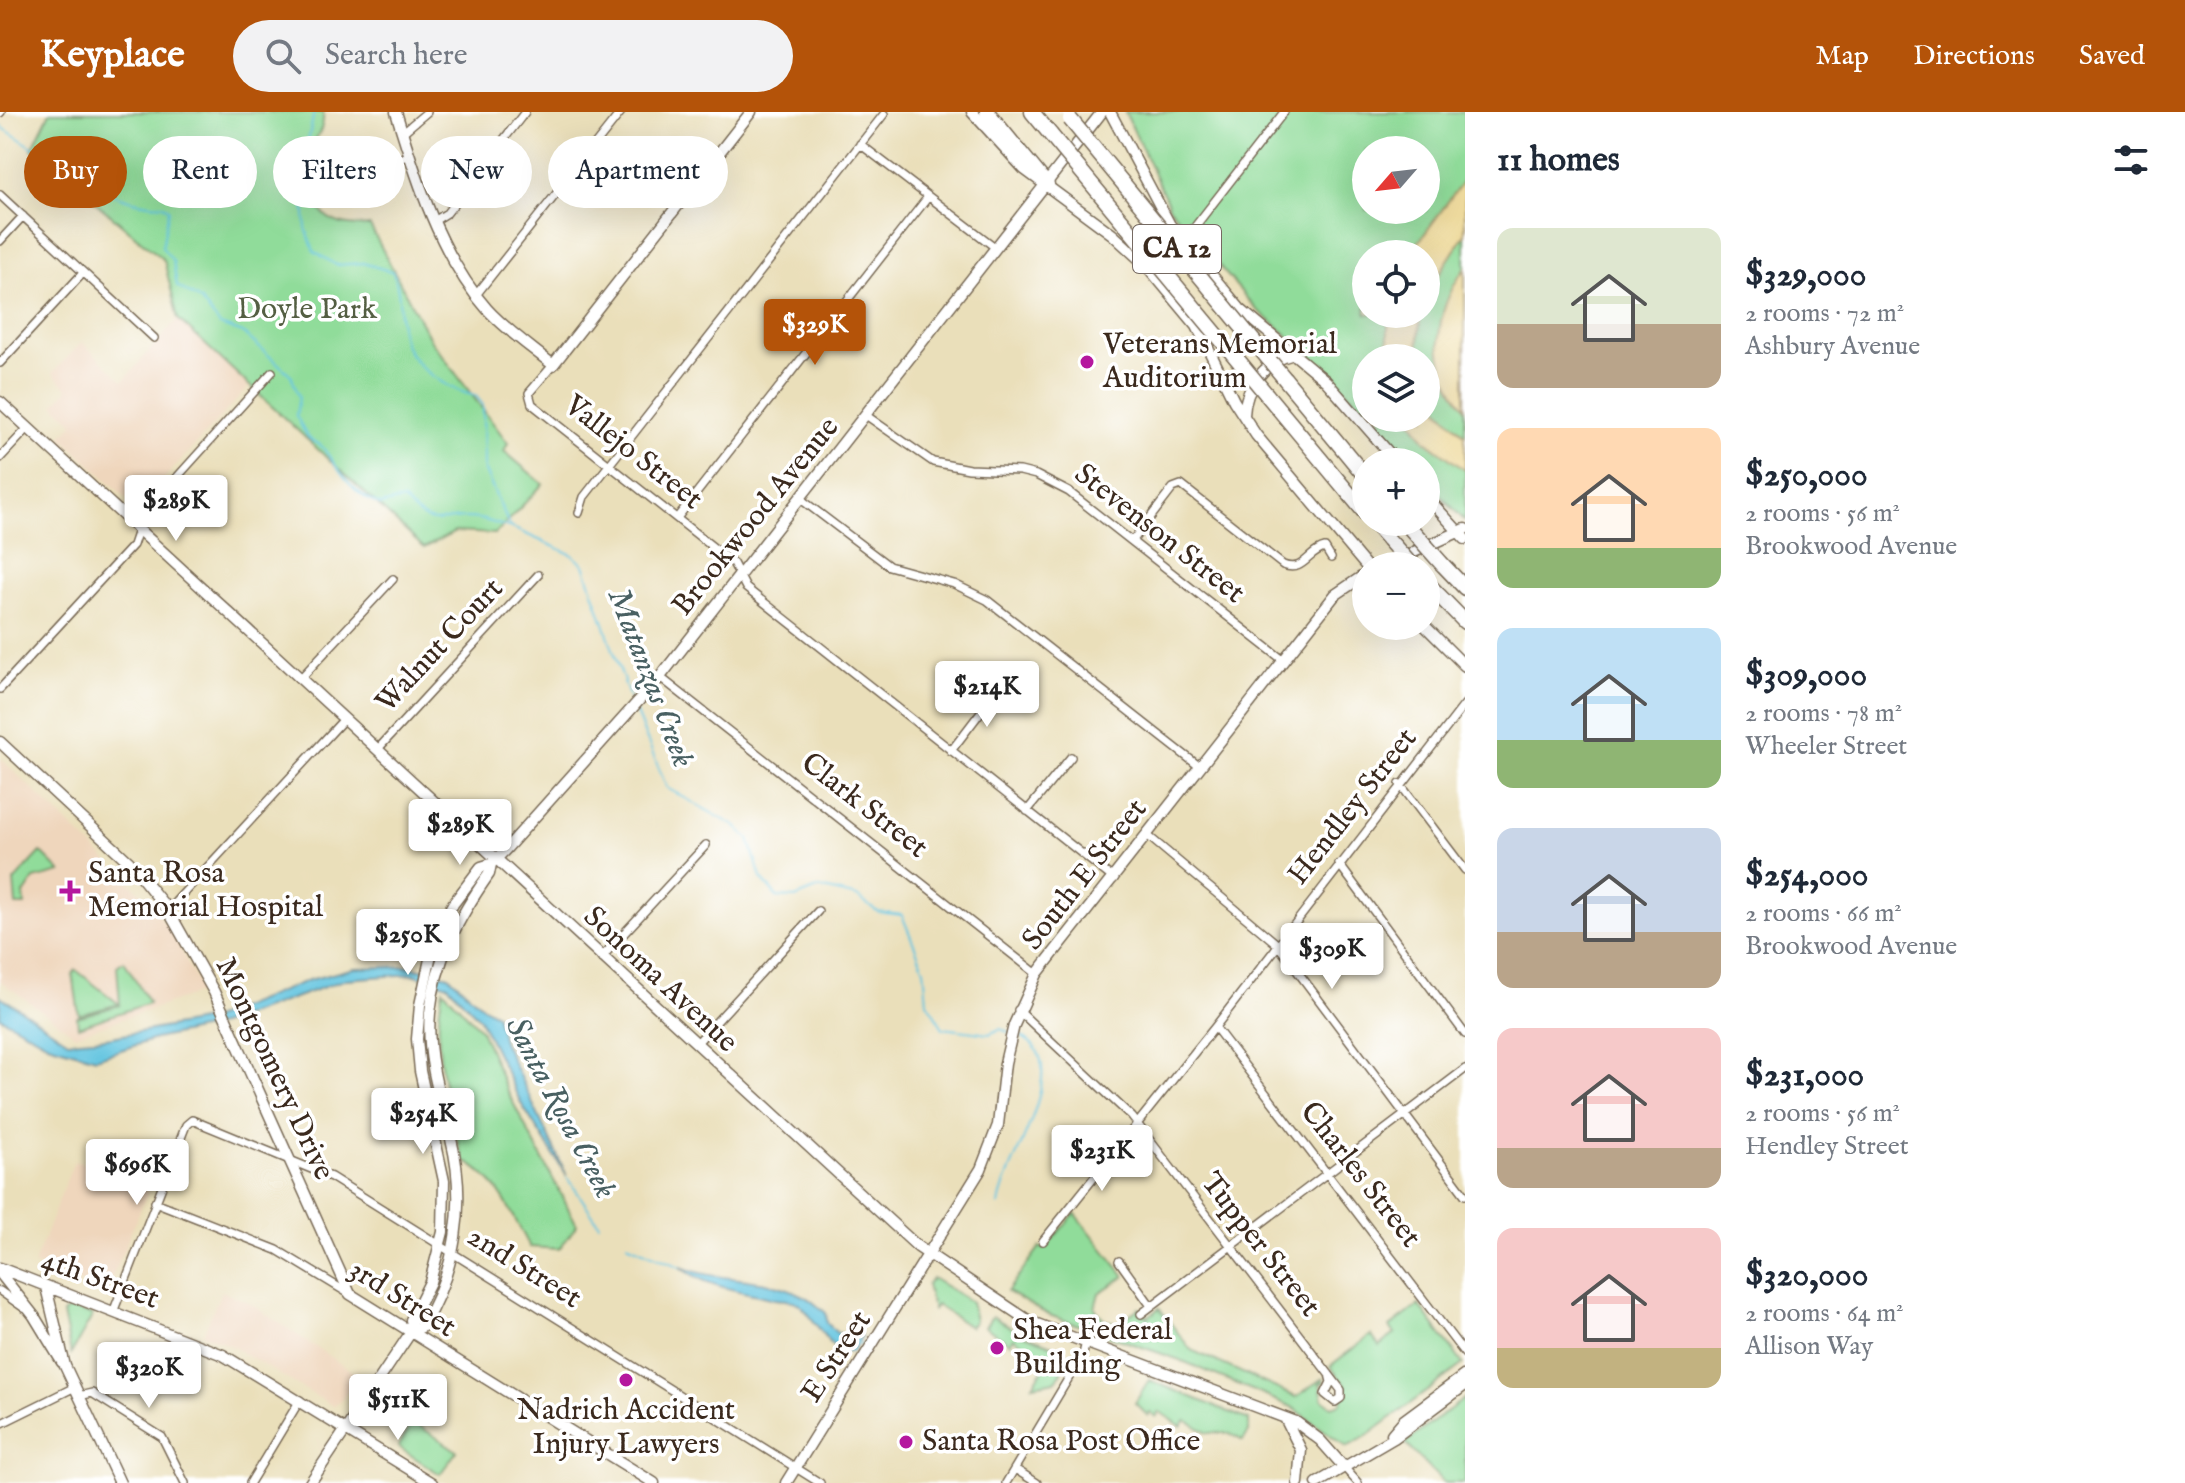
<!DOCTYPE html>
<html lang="en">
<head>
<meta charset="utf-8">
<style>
	:root { --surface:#fff; --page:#f2f2f3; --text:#1f2937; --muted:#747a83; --accent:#b45309 }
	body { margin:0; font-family:"IM FELL English",serif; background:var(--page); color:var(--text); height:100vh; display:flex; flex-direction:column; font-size:30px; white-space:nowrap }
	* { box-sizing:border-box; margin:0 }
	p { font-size:26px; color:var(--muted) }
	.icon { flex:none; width:44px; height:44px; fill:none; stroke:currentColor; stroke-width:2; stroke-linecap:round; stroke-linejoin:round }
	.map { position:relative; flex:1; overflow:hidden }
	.panel { display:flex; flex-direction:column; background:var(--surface); width:720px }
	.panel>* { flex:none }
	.hud { position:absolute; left:24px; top:24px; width:760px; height:72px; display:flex; gap:16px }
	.needle { width:52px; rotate:242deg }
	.tools { position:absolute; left:1352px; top:24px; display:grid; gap:16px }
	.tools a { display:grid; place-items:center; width:88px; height:88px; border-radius:50%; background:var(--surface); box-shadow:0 8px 32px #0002; font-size:40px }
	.price { position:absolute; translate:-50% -68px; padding:0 18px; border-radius:8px; background:#fff; color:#222; font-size:26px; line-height:52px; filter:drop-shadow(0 2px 4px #0008) }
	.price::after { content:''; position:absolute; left:50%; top:48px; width:24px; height:18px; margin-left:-12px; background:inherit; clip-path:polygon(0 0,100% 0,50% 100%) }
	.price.selected { background:var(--accent); color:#fff }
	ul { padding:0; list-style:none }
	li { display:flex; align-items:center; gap:24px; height:200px; padding:0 32px }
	li span { display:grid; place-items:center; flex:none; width:224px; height:160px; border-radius:16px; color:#555 }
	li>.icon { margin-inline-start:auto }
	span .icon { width:96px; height:96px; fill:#fffc; stroke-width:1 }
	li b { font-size:34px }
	h2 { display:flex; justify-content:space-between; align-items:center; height:96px; padding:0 32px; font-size:34px }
	.chip { padding:0 28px; border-radius:36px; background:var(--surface); box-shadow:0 8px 32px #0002; font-size:28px; line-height:72px }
	.chip.selected { background:var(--accent); color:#fff }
	header { display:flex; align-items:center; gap:48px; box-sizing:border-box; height:112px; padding:0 40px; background:var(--accent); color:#fff }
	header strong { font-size:38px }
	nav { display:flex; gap:44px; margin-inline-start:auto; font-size:28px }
	.search { width:560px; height:72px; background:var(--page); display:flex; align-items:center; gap:20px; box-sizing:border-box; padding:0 28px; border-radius:44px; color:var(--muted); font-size:30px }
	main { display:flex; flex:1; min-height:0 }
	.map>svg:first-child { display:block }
</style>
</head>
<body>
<header>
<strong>Keyplace</strong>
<div class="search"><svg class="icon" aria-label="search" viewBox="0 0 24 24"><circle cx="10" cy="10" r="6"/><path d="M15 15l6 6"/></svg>Search here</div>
<nav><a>Map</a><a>Directions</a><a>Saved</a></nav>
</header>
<main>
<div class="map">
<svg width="1465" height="1371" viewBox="0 0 1465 1371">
	<rect width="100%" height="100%" fill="#fff"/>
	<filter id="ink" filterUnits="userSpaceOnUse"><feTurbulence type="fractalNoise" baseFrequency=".0125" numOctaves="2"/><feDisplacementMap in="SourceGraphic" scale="16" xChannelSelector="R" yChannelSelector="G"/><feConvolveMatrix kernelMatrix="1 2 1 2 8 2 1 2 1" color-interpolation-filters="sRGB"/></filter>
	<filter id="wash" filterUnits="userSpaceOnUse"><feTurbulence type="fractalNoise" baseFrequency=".006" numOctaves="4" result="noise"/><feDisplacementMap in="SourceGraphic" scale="32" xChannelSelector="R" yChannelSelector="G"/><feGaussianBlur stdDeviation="1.8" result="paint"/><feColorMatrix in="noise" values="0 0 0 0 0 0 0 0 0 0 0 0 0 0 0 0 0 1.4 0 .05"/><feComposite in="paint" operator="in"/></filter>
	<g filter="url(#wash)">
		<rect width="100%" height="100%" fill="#eadfba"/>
		<path fill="#efd6bc" d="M178,207L251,272L137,396L61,325L74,311L54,293L68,277L52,261L82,230L123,269Z
			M0,646L148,788L174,824L202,880L75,923L0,869Z
			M74,1049L105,1057L148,1079L106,1180L34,1152Z
			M221,1179L248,1190L357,1263L342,1287L333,1294L231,1234L203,1222Z"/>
		<path fill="#90dc9a" stroke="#66835c" stroke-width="2" fill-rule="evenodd" d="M50,0H323C325,19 315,24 310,40C304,61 311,97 332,108C343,114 357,114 370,114L430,227L508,331L504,339L543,372L495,422L455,420L424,436L178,207L164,148L32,37Z
			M1125,0H1465V409L1426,368V350H1410L1372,306H1426V246H1366V299L1309,241L1256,197L1170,96ZM1366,38H1426V98H1366ZM1366,142H1426V202H1366Z
			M41,740L61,760L34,767L24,782L25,793H16L14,769Z
			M124,849L149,891L78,915L77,905L120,893L117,854Z
			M76,858L119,892L79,903L73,862Z
			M443,877L481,918L507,979L577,1113L559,1137L530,1135C510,1099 500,1068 463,1048C448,992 430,935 443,877Z
			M1075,1101L1125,1164L1099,1181L1095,1196L1104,1208L1118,1211L1139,1196L1148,1205L1159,1196L1191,1238L1296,1285L1323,1266L1324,1271H1320L1323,1288L1332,1294L1341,1291L1346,1274L1330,1254L1371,1223L1379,1234L1395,1222L1390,1215L1419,1193L1463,1252L1367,1324L1347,1335L1292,1295L1180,1248L1049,1203L1007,1180L1040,1135L1044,1137Z
			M932,1166L971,1190L975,1209L970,1215L936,1193L933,1198L927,1173Z
			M70,1197L93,1203L71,1242L63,1202Z
			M992,1204L1022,1222L1057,1235L1062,1261L1055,1269L1033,1273L1048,1249L1014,1226L1010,1231L985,1215Z
			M1149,1268L1249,1308V1320L1243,1329L1229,1321H1208L1186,1308L1181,1314L1160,1300L1156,1305L1150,1301L1148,1304L1135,1291Z
			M1465,1286V1371H1444L1405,1331Z
			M413,1310L457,1339L440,1362L398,1335Z"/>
		<path fill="#eeda9e" stroke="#94825e" stroke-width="2" d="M1465,66V122L1426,182V142H1410Z
			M1465,156V295C1428,251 1433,201 1465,156Z
			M1388,202H1420L1418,246H1388Z
			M1426,273L1440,298L1465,323V358L1426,329L1410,306H1426Z"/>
		<path fill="#62c4e0" stroke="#4e777f" stroke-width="2" d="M408,854L449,864L483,895L496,902L503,929L567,1064L522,993L480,907L448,873L413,862L346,867L220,913L155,927L96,946L48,932L0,905V884L68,929L106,926L213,907L309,868L354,856Z
			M681,1155C719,1170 764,1164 800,1182C810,1186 818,1195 826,1201L827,1211L837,1221L862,1224L852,1240C827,1242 817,1206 799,1192C791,1186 784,1189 775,1187C743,1179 707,1176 681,1155Z"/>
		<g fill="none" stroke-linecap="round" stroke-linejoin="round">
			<path stroke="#62c4e0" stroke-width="2" d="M314,0L302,60L306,116L314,139L336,153L363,151L393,160C402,184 398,199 402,222C408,254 448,278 476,284L483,293L484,357L510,415L573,443L584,453L631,590
				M0,14L60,53L71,52C92,78 132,93 164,93L169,97L162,135L173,149L177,174L200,188L220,213L243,221L291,263L299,285L296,304C300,310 304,320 309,326C313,330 320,331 324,337C339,358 353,383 380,393L403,388C437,425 440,401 478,407C488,408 498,413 509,415
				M635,599L667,676L735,714L749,727L761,766L777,785L795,786L820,776L857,785L878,800L902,803L924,857L927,890L943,916L989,922L1000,917L1009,920
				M567,1065L599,1112
				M999,1093C1003,1051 1083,945 1015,922
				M627,1132L680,1155
				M856,1230L863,1234"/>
		</g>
	</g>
	<g filter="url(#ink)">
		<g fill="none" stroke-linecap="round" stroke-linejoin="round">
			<g stroke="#786955" stroke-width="10">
				<path id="street" d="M0,1L1,0
					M402,21L427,0
					M860,32L996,136
					M368,56L409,44
					M0,83L154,226
					M434,109L447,101L525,0
					M0,129L23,104
					M1183,130L1284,0
					M476,183L621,0
					M0,251L83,161
					M553,253L529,281L532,292L733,451L746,476L1114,767
					M867,304L933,350L969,357L1020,359L1036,363L1069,380L1283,548
					M0,346L28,316
					M802,388L889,454L954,472L987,488L1200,655
					M579,401L584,385L884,2
					M677,406L928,85
					M1133,428L1173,376L1181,373L1283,453C1304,461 1307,440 1325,436L1331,446
					M660,565L1037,862
					M300,567L393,467
					M0,577L133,433L143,403L272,260
					M377,638L538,463
					M951,639L999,576
					M1400,672L1465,758
					M1027,699L1071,645
					M1147,723L1277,832L1465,1083
					M1339,752L1465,922
					M168,798L344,607
					M601,846L706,733
					M1018,898L1132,1005L1341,1278V1286L1335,1290L1325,1282L1331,1270L1329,1262
					M1215,915L1465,1242
					M696,932L818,799
					M155,1090L277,1138L348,1181
					M1043,1129L1215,915L1465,592
					M1119,1149L1151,1194
					M0,1179L24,1196
					M114,1198L186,1013L192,1008L331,1065L820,1371
					M1141,1202L1465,957
					M79,1284L92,1281L162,1325L185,1371
					M0,1312L75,1275
					M1343,1354L1358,1371
					M1015,1357L1037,1371
					M250,1371L300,1288
					M1006,1371L1083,1242L1086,1230"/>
			</g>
			<g stroke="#786955" stroke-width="13">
				<path id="secondary" d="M396,0C416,66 440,144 487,197C506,218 531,235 553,253L751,0
					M972,0L1024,57L1112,122L1147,154L1197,214L1234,289L1256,323L1366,454
					M1110,0L1170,113L1240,197L1326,269L1397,350
					M0,290L918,1135L1029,1209L1296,1310L1320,1328L1343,1354
					M1244,303C1245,275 1266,248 1294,242
					M1426,384L1465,427
					M1383,454L1465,417
					M1425,514L1465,554
					M0,630L129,750L168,798L214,880L350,1182L654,1371
					M0,1156L223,1243L432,1371
					M0,1161L34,1204L62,1250
					M46,1175L65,1254L120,1371
					M413,1217L411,1208L430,1170L443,1120L444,1069L420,959L417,927L420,893L435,824L453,792L481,755L491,752L506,737L660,565L1102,0
					M1285,1306L1301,1338L1298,1371
					M1392,1322L1404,1308L1465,1263
					M310,1371L413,1217L422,1215C456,1159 467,1091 451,1027C440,986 426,944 430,901C435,848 459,805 489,762L491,752
					M786,1371L981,1057L998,1013L1005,951L1014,913L1037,862L1335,483L1366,462
					M1317,1371L1394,1326L1465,1273"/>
			</g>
			<g stroke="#786955" stroke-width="17">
				<path id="highway" d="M987,0L1047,73
					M1032,0L1051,23
					M1285,267L1366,365
					M1267,283L1366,402
					M1373,410L1388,427
					M1442,452L1465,476
					M1426,470L1465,510"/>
			</g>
			<use href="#street" stroke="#fff" stroke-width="7"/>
			<use href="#secondary" stroke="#fff" stroke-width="10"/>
			<use href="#highway" stroke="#fff" stroke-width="14"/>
			<g stroke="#786955" stroke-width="17" stroke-linecap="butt">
				<path id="highway-bridge" d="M1070,7L1285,267
					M1051,23L1267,283
					M1410,416L1442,452
					M1388,427L1412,454"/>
			</g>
			<use href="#highway-bridge" stroke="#fff" stroke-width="14"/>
		</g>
	</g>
	<g fill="#b5179e" stroke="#fff" stroke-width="3">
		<circle cx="1087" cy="250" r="8"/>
		<path d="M66 767h8v8h8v8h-8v8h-8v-8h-8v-8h8z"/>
		<circle cx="997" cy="1236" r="8"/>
		<circle cx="626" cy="1268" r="8"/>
		<circle cx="906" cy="1330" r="8"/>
	</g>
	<g text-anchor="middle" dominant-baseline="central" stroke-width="7" stroke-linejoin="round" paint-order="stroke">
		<rect fill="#fff" stroke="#766a62" stroke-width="2" x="1133" y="113" width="88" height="48" rx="6"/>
		<g font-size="28" font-weight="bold" fill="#3b2a1e">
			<text x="1177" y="137">CA 12</text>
		</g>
		<g font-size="30" fill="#545f43" stroke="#fff">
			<text x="307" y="198">Doyle Park</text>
		</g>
		<g font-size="30" fill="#3b2a1e" stroke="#fff" text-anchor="start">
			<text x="1103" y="233">Veterans Memorial<tspan x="1103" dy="34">Auditorium</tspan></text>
			<text x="88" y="762">Santa Rosa<tspan x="88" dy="34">Memorial Hospital</tspan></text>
			<text x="1013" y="1219">Shea Federal<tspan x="1013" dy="34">Building</tspan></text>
			<text x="626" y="1299" text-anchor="middle">Nadrich Accident<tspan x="626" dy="34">Injury Lawyers</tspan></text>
			<text x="922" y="1330">Santa Rosa Post Office</text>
		</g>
		<g font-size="30" fill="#3b2a1e" stroke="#fff">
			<text transform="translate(633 341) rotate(38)">Vallejo Street</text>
			<text transform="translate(756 405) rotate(-51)">Brookwood Avenue</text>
			<text transform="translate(1159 422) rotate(38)">Stevenson Street</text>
			<text transform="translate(440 534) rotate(-47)">Walnut Court</text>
			<text transform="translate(864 694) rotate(38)">Clark Street</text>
			<text transform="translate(1353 695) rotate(-52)">Hendley Street</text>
			<text transform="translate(1085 763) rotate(-52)">South E Street</text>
			<text transform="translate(660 868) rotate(43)">Sonoma Avenue</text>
			<text transform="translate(274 957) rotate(65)">Montgomery Drive</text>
			<text transform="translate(1360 1063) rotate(52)">Charles Street</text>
			<text transform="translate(1260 1133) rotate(52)">Tupper Street</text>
			<text transform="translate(524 1156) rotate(32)">2nd Street</text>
			<text transform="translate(100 1168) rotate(20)">4th Street</text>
			<text transform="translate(402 1187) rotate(32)">3rd Street</text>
			<text transform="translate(837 1245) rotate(-57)">E Street</text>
		</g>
		<g font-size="32" font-style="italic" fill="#496062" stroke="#fff">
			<text transform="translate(650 566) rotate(69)">Matanzas Creek</text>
			<text transform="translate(560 996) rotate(62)">Santa Rosa Creek</text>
		</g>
	</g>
</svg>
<div class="tools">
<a><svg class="needle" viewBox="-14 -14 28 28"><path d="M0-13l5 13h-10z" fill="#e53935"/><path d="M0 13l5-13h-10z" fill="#747a83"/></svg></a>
<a><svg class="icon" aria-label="locate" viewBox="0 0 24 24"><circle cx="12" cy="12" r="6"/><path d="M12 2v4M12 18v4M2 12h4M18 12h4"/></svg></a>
<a><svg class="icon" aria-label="layers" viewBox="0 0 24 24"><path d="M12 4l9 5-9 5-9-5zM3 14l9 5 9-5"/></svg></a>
<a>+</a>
<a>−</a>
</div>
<b class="price selected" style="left:815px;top:255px">$329K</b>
<b class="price" style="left:176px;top:431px">$289K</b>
<b class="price" style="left:987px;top:617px">$214K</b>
<b class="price" style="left:460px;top:755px">$289K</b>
<b class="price" style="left:408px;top:865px">$250K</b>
<b class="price" style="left:1332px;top:879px">$309K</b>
<b class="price" style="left:423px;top:1044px">$254K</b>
<b class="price" style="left:1102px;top:1081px">$231K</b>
<b class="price" style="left:137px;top:1095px">$696K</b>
<b class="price" style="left:149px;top:1298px">$320K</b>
<b class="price" style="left:398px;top:1330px">$511K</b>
<div class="hud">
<a class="chip selected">Buy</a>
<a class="chip">Rent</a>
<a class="chip">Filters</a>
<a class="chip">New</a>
<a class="chip">Apartment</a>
</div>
</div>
<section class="panel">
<h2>11 homes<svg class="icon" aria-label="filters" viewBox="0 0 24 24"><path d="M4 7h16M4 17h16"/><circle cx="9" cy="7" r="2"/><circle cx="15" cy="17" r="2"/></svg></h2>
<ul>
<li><span style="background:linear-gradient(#dfe7d0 60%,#b9a48a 0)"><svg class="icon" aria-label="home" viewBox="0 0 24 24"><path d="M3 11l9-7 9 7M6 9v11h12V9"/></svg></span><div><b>$329,000</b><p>2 rooms · 72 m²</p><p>Ashbury Avenue</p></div></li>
<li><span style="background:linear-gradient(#ffd9b3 75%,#8fb573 0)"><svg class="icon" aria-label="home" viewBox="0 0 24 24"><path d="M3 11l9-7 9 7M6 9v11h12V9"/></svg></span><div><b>$250,000</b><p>2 rooms · 56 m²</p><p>Brookwood Avenue</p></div></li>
<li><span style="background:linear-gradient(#bfe0f5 70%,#8fb573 0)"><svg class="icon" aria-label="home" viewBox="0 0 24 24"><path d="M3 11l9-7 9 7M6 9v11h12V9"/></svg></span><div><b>$309,000</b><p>2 rooms · 78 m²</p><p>Wheeler Street</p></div></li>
<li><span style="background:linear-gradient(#c9d6e8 65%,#b9a48a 0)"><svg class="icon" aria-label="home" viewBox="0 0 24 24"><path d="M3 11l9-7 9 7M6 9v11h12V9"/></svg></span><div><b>$254,000</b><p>2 rooms · 66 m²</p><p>Brookwood Avenue</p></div></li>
<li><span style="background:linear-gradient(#f6c9c9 75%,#b9a48a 0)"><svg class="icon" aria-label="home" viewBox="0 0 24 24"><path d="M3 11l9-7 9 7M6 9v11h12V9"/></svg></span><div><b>$231,000</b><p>2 rooms · 56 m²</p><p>Hendley Street</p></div></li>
<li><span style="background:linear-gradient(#f6c9c9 75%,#c2b280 0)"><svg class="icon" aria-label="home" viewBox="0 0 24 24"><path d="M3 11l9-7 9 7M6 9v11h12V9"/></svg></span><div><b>$320,000</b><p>2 rooms · 64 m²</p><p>Allison Way</p></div></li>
</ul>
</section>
</main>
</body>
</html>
